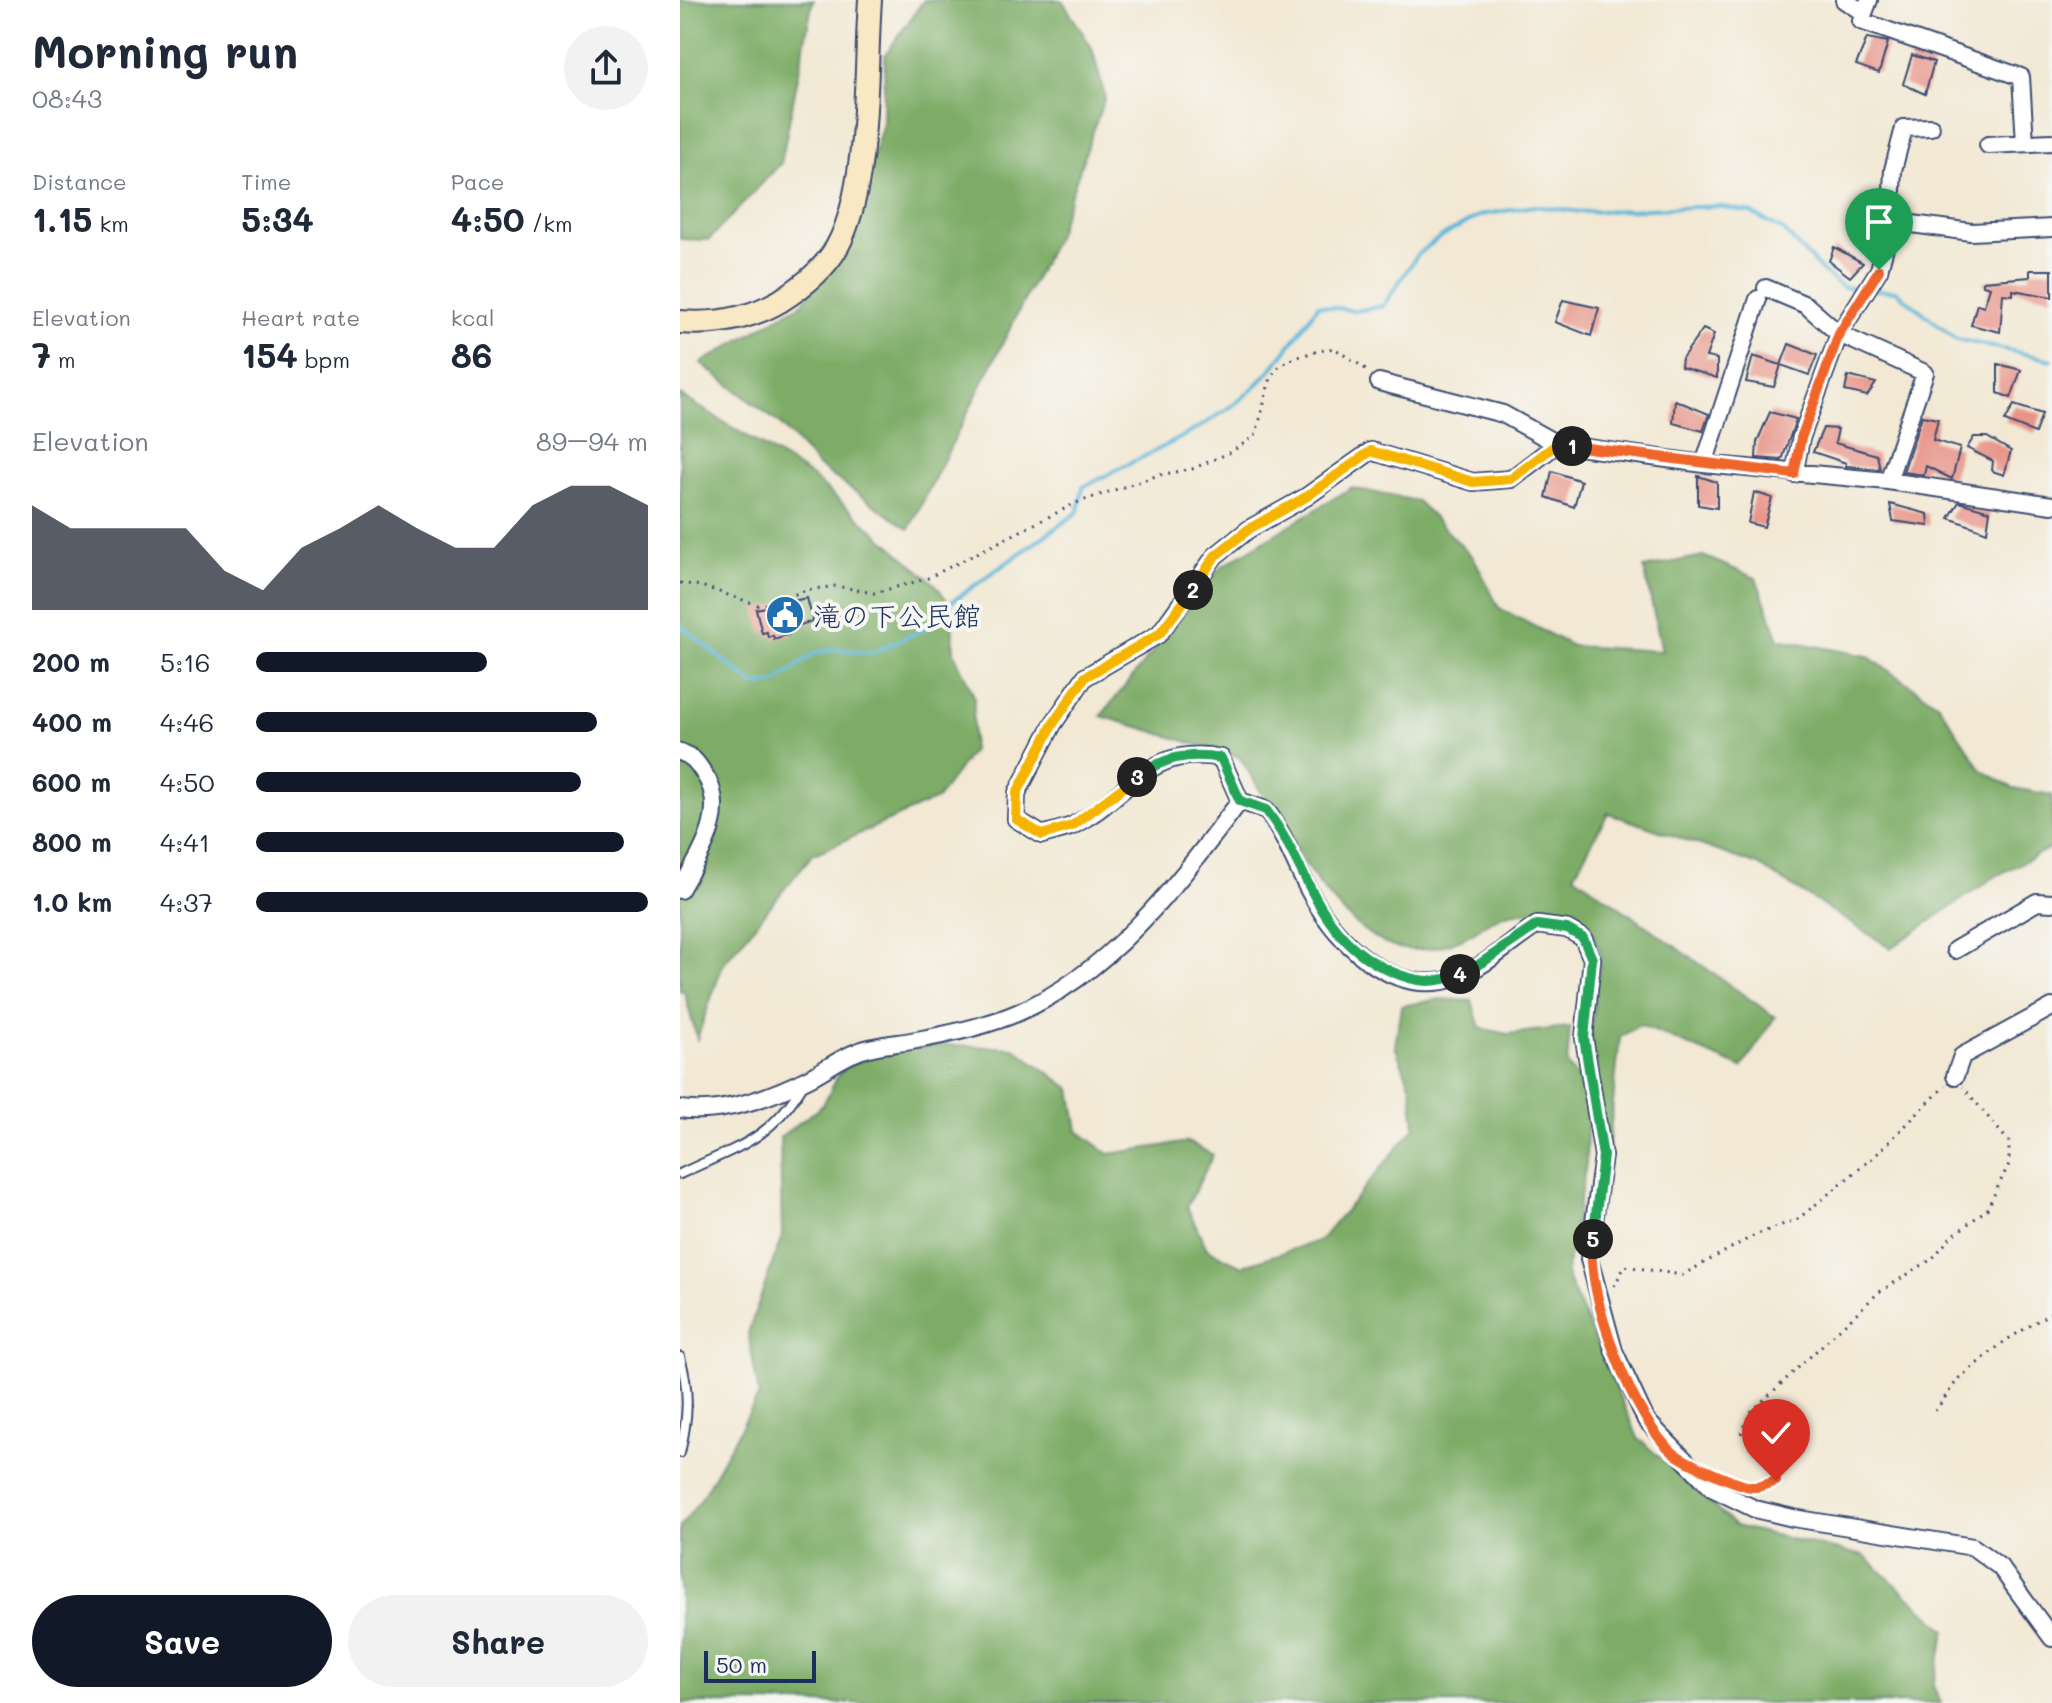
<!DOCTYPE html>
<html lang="en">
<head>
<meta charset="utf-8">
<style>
	:root { --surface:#fff; --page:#f2f2f3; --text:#1f2937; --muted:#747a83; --accent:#111827 }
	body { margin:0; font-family:Mali,"Klee One",sans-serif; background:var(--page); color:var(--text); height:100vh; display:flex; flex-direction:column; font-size:30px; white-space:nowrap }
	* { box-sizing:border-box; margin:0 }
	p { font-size:26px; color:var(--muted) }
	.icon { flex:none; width:44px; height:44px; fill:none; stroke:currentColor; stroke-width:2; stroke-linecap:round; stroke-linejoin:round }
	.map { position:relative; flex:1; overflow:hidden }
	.panel { display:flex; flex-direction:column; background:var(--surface); width:680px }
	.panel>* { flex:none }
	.scale { position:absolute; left:24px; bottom:20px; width:112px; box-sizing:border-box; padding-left:8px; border:4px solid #1b2f5e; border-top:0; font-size:22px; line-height:28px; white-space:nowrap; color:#1b2f5e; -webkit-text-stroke:6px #f6f6f2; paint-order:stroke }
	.pin { position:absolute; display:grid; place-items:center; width:68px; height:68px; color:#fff; margin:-82px -34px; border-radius:50% 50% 50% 0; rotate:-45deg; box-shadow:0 0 8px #0007 }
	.pin .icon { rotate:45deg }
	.km { position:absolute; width:40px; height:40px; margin:-20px; border-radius:50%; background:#222; color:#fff; font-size:22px; line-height:40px; text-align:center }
	.round { display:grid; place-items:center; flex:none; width:84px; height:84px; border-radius:42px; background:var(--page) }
	.headline { display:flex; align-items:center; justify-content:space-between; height:136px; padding:0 32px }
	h1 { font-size:44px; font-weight:700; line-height:60px }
	.metrics { display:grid; grid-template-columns:repeat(3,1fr); gap:12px; height:136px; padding:8px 32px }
	.metrics div { display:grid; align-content:center }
	.metrics b { font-size:34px; font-weight:700 }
	.metrics small { font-size:22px; font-weight:400 }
	.metrics p { font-size:22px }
	.chart { height:224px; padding:16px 32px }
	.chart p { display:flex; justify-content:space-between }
	.chart svg { width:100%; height:144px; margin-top:8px; fill:var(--accent); opacity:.7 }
	.action { display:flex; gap:16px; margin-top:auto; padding:16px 32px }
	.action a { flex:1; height:92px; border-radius:48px; background:var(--accent); color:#fff; font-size:32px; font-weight:700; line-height:92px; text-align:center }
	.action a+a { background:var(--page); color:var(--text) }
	ul { padding:0 32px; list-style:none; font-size:26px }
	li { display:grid; grid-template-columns:128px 96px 1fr; align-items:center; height:60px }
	li i { height:20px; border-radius:10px; background:var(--accent) }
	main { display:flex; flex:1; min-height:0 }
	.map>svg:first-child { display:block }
	.forest { fill:#7dac66; stroke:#4c6e62; stroke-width:2 }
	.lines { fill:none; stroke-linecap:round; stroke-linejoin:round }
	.stream { stroke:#5bb7d9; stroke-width:4 }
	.building { fill:#e89489 }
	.lane-casing { stroke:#3b4b70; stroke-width:12 }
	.street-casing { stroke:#3b4b70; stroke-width:20 }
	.secondary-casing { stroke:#3b4b70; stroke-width:26 }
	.path { stroke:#3b4b70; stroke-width:3; stroke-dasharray:2 6; stroke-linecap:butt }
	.lane { stroke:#fff; stroke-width:8 }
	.street { stroke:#fff; stroke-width:16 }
	.secondary { stroke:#f8e8c3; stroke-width:22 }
	.split-1-casing { stroke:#fff; stroke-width:16 }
	.split-2-casing { stroke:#fff; stroke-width:16 }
	.split-3-casing { stroke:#fff; stroke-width:16 }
	.split-4-casing { stroke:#fff; stroke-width:16 }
	.split-5-casing { stroke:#fff; stroke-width:16 }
	.split-6-casing { stroke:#fff; stroke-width:16 }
	.split-1 { stroke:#f0652b; stroke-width:10 }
	.split-2 { stroke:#f5b400; stroke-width:10 }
	.split-3 { stroke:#f5b400; stroke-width:10 }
	.split-4 { stroke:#22a559; stroke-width:10 }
	.split-5 { stroke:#22a559; stroke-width:10 }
	.split-6 { stroke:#f0652b; stroke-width:10 }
	.labels { text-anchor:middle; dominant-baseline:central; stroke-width:8; stroke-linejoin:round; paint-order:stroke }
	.poi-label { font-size:28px; fill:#1b2f5e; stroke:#f6f6f2; text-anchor:start }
</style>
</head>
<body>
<main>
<section class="panel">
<div class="headline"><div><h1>Morning run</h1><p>08:43</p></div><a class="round"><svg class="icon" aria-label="share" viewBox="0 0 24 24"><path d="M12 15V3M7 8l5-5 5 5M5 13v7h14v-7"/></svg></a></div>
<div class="metrics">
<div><p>Distance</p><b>1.15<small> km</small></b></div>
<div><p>Time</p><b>5:34</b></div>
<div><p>Pace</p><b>4:50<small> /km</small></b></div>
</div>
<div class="metrics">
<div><p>Elevation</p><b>7<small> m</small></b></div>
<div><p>Heart rate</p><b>154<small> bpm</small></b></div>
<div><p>kcal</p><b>86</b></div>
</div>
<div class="chart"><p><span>Elevation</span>89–94 m</p>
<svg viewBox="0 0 160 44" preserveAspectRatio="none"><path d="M0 44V12L10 19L20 19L30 19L40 19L50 32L60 38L70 25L80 19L90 12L100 19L110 25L120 25L130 12L140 6L150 6L160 12V44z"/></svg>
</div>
<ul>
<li><b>200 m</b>5:16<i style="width:59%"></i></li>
<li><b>400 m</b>4:46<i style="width:87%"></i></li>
<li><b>600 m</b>4:50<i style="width:83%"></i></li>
<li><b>800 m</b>4:41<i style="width:94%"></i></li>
<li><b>1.0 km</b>4:37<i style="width:100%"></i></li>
</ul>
<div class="action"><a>Save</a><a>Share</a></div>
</section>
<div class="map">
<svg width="1372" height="1703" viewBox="0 0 1372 1703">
	<rect width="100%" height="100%" fill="#f6f6f2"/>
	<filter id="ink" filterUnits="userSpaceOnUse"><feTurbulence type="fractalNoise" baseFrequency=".0125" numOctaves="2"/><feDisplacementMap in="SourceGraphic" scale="16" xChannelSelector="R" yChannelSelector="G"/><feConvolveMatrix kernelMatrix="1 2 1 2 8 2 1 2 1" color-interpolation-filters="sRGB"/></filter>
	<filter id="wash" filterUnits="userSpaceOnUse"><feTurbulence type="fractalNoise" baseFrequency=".006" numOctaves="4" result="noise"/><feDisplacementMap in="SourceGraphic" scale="32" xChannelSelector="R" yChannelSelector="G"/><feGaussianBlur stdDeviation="1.8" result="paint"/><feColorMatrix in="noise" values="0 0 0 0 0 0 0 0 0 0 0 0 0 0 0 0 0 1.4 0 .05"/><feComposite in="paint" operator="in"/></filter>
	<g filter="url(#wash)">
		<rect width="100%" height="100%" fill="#f2e8d3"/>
		<path class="forest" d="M0,0H133L101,163L29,240L0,239Z
			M244,0H382L412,48L425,97L376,237L229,529L138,466L100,424L21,363L123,303L171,232L203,123L205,55Z
			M0,395L131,476L256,585L271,606L274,653L294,696L292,751L257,799L132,855L43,964L17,1039L4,991L0,992Z
			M671,488L737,501L794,558L819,608L892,646L982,651L964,568L1023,556L1076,578L1099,639L1187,656L1258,704L1302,770L1333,788L1372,795V847L1316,876L1211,948L1078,865L928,813L894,875L1095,1017L1062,1068L960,1025L940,1037L923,1199L909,1041L921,953L911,930C885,919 852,905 823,915C808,920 796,933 781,939C758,949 728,955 704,943C640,911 599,815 559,757L421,716L541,567Z
			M760,999L792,1001L800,1028L828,1034L890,1027L887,1065L908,1091L906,1164L886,1275L958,1438L1055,1526L1184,1556L1266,1630L1253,1686L1261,1703H0V1527L21,1499L79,1395L68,1333L102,1236L100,1137L143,1105L161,1070L198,1052L266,1045L334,1048L391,1089L398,1131L429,1154L508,1142L533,1155L507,1207L527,1249L562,1266L641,1240L735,1127L731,1087L715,1046L721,1006Z"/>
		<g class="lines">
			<path class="stream" d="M1193,290L1216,291L1276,339L1372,360
				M0,625L74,685L95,683L135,653L157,649L191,653L247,628L256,613L398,512L403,487C455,460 513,436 560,400C591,375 616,338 638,305L675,311L703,306L738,254L759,238L801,215L854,206L901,212L1038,206L1070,212L1104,231L1145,274L1163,287L1180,289"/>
		</g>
		<g id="blocks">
			<path class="building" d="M1187,38L1208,42L1199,73L1176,65Z
				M1232,55L1254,62L1245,94L1223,84Z
				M1154,247L1183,263L1170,277L1149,261Z
				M1350,270H1372V297L1333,290V295L1323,294L1320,332L1291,325L1297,304L1304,306L1310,287L1303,285V281L1350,277Z
				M883,300L919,308L911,336L875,322Z
				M1023,329L1034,334L1026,357L1037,359V378L1001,367L1002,358Z
				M1109,344L1137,355L1129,375L1101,365Z
				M1073,356L1101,365L1094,387L1066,382Z
				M1318,364L1341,370L1331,398L1318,393Z
				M1168,376L1196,383L1187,396L1165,391Z
				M995,400L1029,414L1023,431L993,423Z
				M1334,405L1362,414L1355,433L1325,421Z
				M1090,412L1116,419L1102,460L1076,458L1077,442Z
				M1242,416L1258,419L1253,440L1280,448L1272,479L1246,466L1244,475L1223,472Z
				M1143,428L1158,429L1155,443L1197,455L1200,469L1166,466V463L1133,452Z
				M1294,437H1307L1331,451L1324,475L1312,471L1313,461L1287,448Z
				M872,471L901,481L894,507L866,497Z
				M1018,476L1037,482V508L1018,505Z
				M1074,492L1092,498L1084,527L1068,523Z
				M1279,502L1310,511L1307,532L1269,518Z
				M1210,504L1248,514L1249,526L1213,521Z
				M127,598L133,621L110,628V634L94,639L93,635L88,637L87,632L82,633L76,609Z"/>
		</g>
	</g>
	<g filter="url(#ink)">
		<use href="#blocks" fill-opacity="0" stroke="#3b4b70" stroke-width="2"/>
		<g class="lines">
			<g class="lane-casing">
				<path id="lane" d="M0,1174C58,1146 89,1142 124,1083
					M0,1357C10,1391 8,1418 0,1453"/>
			</g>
			<g class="street-casing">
				<path id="street" d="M1164,0L1184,13
					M1189,0L1181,21L1341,77L1345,143
					M1308,145L1372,142
					M1210,221L1291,232L1372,228
					M1086,288L1126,305L1159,334L1245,373L1208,481
					M699,382L823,414L877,444
					M1024,464L1078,299
					M1114,474L1121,438L1159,334L1199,270L1210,228L1213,170L1224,128L1251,127
					M1372,505L1208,481L1024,464L877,444L831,479L793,482L691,451L626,497L569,529L535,556L479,634L405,677L373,724L337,793L336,819L362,835C371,832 383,830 392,826C449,798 467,743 541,758L560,801L586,810C606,836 616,868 632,896C657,941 707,991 763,981C797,975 829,943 857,925L887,929L903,938L912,959L904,1038L923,1156L909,1259L934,1351L966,1420L1032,1488L1075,1509L1113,1518L1293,1547L1320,1567L1372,1638
					M0,752C12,756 16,761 23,772C51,811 20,854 0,890
					M1275,950L1357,902L1372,903
					M1275,1076L1282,1056L1372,1007
					M0,1109C42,1115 91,1097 129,1078C145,1070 160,1058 177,1052C193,1045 214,1044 231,1041C266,1035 304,1027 337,1013C433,972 499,881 560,801"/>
			</g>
			<g class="secondary-casing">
				<path id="secondary" d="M0,322C35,325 69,319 100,301C122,287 144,270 157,247C190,187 185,69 190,0"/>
			</g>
			<path class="path" d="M0,583L21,586L81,606L127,590L156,586L194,593L246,579L396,503L479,475L512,469L551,452L575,436C596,372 577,363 654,348L689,371
				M934,1286L945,1266L1002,1275L1075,1235L1118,1219L1196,1155L1265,1086
				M1255,1411L1279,1378L1325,1341L1372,1312
				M1050,1478L1072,1487L1096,1481L1092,1456L1061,1434L1071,1412L1198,1293L1252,1259L1270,1238L1307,1209L1329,1164V1142L1283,1087"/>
			<use href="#lane" class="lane"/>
			<use href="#street" class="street"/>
			<use href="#secondary" class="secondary"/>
		</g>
	</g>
	<g class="lines" filter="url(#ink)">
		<g class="split-1-casing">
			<path id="split-1" d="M892,446L1114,474L1121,438L1159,334L1199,270"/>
		</g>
		<g class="split-2-casing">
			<path id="split-2" d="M513,590L535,556L569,529L626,497L691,451L793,482L831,479L877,444L892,446"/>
		</g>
		<g class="split-3-casing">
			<path id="split-3" d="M457,777L392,826L362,835L336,819L337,793L373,724L405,677L479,634L513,590"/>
		</g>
		<g class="split-4-casing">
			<path id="split-4" d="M457,777C483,757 509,752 541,758L560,801L586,810C631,869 634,936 710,971C735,982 754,985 780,974"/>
		</g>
		<g class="split-5-casing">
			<path id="split-5" d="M780,974L797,966L857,925L887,929L903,938L912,959L904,1038L923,1156L913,1239"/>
		</g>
		<g class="split-6-casing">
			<path id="split-6" d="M913,1239C903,1289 955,1428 998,1456C1010,1464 1059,1486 1072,1487C1079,1488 1089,1483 1096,1481"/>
		</g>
		<use href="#split-1" class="split-1"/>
		<use href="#split-2" class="split-2"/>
		<use href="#split-3" class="split-3"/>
		<use href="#split-4" class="split-4"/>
		<use href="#split-5" class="split-5"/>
		<use href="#split-6" class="split-6"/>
	</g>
	<defs>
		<g id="civic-disc" transform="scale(2)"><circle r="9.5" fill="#1f6fb2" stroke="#f6f6f2"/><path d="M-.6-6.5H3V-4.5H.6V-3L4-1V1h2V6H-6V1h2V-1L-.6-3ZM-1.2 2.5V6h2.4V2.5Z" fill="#fff"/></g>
	</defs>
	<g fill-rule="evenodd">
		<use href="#civic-disc" x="105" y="615"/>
	</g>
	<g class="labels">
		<g class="poi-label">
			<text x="133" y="615">滝の下公民館</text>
		</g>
	</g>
</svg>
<div class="scale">50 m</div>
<div class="pin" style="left:1199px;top:270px;background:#1e9e55"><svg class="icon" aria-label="arrive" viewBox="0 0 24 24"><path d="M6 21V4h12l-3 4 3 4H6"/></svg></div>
<div class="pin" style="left:1096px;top:1481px;background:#d93025"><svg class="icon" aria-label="check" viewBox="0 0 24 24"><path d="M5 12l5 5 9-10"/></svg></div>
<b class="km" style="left:892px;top:446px">1</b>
<b class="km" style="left:513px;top:590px">2</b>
<b class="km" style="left:457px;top:777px">3</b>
<b class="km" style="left:780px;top:974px">4</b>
<b class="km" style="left:913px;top:1239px">5</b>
</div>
</main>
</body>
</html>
